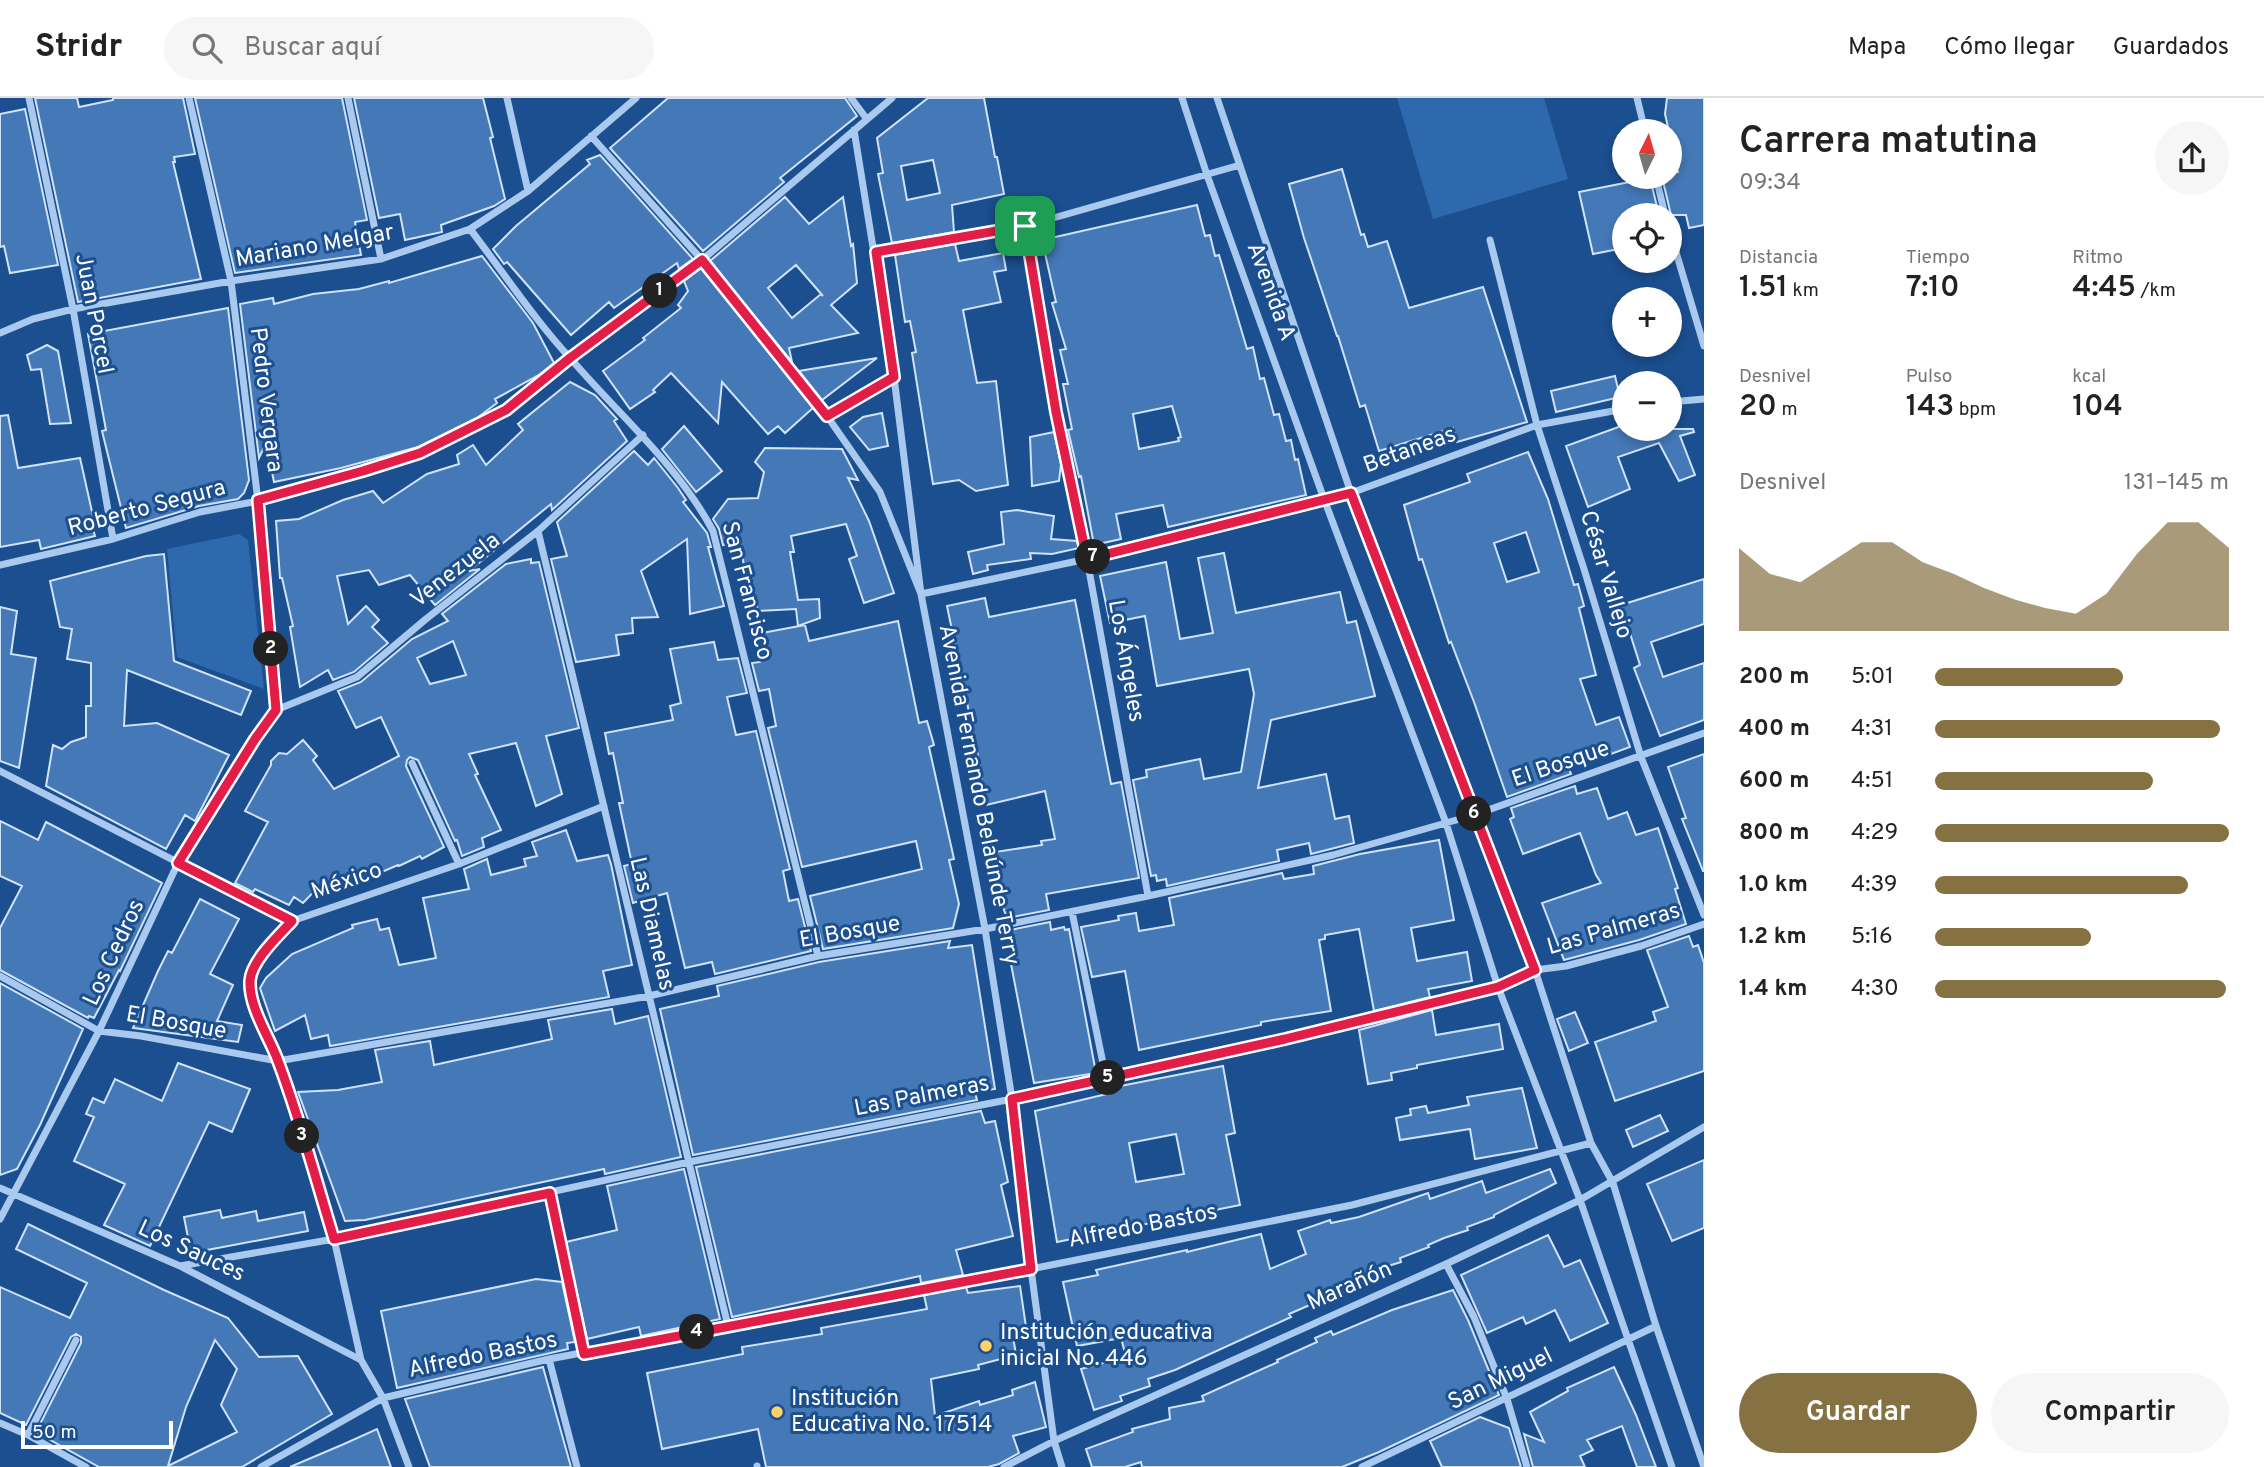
<!DOCTYPE html>
<html lang="es">
<head>
<meta charset="utf-8">
<style>
	:root { --surface:#fff; --page:#f6f6f6; --text:#222; --muted:#767676; --line:#e0e0e0; --accent:#857141 }
	body { margin:0; font-family:Overpass,sans-serif; background:var(--page); color:var(--text); height:100vh; display:flex; flex-direction:column; font-size:26px; white-space:nowrap }
	* { box-sizing:border-box; margin:0 }
	p { font-size:23px; color:var(--muted) }
	.icon { flex:none; width:38px; height:38px; fill:none; stroke:currentColor; stroke-width:2; stroke-linecap:round; stroke-linejoin:round }
	.map { position:relative; flex:1; overflow:hidden }
	.panel { display:flex; flex-direction:column; background:var(--surface); width:560px }
	.panel>* { flex:none }
	.needle { width:46px; rotate:5deg }
	.tools { position:absolute; left:1612px; top:21px; display:grid; gap:14px }
	.tools a { display:grid; place-items:center; width:70px; height:70px; border-radius:50%; background:var(--surface); box-shadow:0 4px 10px #0003; font-size:35px }
	.scale { position:absolute; left:21px; bottom:18px; width:152px; box-sizing:border-box; padding-left:7px; border:4px solid #fff; border-top:0; font-size:19px; line-height:24px; white-space:nowrap; color:#fff; -webkit-text-stroke:5px #1b4f8f; paint-order:stroke }
	.pin { position:absolute; display:grid; place-items:center; width:60px; height:60px; color:#fff; margin:-30px; border-radius:14px; box-shadow:0 4px 10px #0006 }
	.km { position:absolute; width:35px; height:35px; margin:-18px; border-radius:50%; background:#222; color:#fff; font-size:19px; line-height:35px; text-align:center }
	.round { display:grid; place-items:center; flex:none; width:74px; height:74px; border-radius:37px; background:var(--page) }
	.overview { display:flex; align-items:center; justify-content:space-between; height:119px; padding:0 35px }
	h1 { font-size:38px; font-weight:600; line-height:52px }
	.stats { display:grid; grid-template-columns:repeat(3,1fr); gap:10px; height:119px; padding:7px 35px }
	.stats div { display:grid; align-content:center }
	.stats b { font-size:30px; font-weight:600 }
	.stats small { font-size:19px; font-weight:400 }
	.stats p { font-size:19px }
	.chart { height:196px; padding:14px 35px }
	.chart p { display:flex; justify-content:space-between }
	.chart svg { width:100%; height:126px; margin-top:7px; fill:var(--accent); opacity:.7 }
	.primary-button { display:flex; gap:14px; margin-top:auto; padding:14px 35px }
	.primary-button a { flex:1; height:80px; border-radius:42px; background:var(--accent); color:#fff; font-size:28px; font-weight:600; line-height:80px; text-align:center }
	.primary-button a+a { background:var(--page); color:var(--text) }
	ul { padding:0 35px; list-style:none; font-size:23px }
	li { display:grid; grid-template-columns:112px 84px 1fr; align-items:center; height:52px }
	li i { height:18px; border-radius:9px; background:var(--accent) }
	header { display:flex; align-items:center; gap:42px; box-sizing:border-box; height:98px; padding:0 35px; background:var(--surface); border-bottom:2px solid var(--line) }
	header strong { font-size:33px }
	nav { display:flex; gap:38px; margin-inline-start:auto; font-size:24px }
	.search { width:490px; height:63px; background:var(--page); display:flex; align-items:center; gap:18px; box-sizing:border-box; padding:0 24px; border-radius:38px; color:var(--muted); font-size:26px }
	main { display:flex; flex:1; min-height:0 }
	.map>svg:first-child { display:block }
	.green { fill:#2e69ad }
	.building { fill:#4478b7; stroke:#cfe3fa; stroke-width:2; fill-rule:evenodd }
	.lines { fill:none; stroke-linecap:round; stroke-linejoin:round }
	.minor { stroke:#a9c9ee; stroke-width:7 }
	.route-casing { stroke:#fff; stroke-width:14 }
	.route { stroke:#e11d48; stroke-width:9 }
	.poi-dot { fill:#ffd166; stroke:#1b4f8f; stroke-width:2.5 }
	.labels { text-anchor:middle; dominant-baseline:central; stroke-width:6; stroke-linejoin:round; paint-order:stroke }
	.street-label { font-size:23px; fill:#fff; stroke:#1b4f8f }
	.poi-label { font-size:23px; fill:#fff; stroke:#1b4f8f; text-anchor:start }
</style>
</head>
<body>
<header>
<strong>Stridr</strong>
<div class="search"><svg class="icon" aria-label="search" viewBox="0 0 24 24"><circle cx="10" cy="10" r="6"/><path d="M15 15l6 6"/></svg>Buscar aquí</div>
<nav><a>Mapa</a><a>Cómo llegar</a><a>Guardados</a></nav>
</header>
<main>
<div class="map">
<svg width="1704" height="1369" viewBox="0 0 1704 1369">
	<rect width="100%" height="100%" fill="#1b4f8f"/>
	<path class="green" d="M1397,0H1544L1568,81L1433,121Z
		M239,436L248,442L264,591L177,559L167,451Z"/>
	<path class="building" d="M35,0H77L79,9L113,2V0H183L195,56L174,59L175,64H173L201,181L78,204Z
		M195,0H342L367,122L355,124L361,157L235,175Z
		M354,0H483L493,39L490,40L505,101L494,108L441,127L442,134L405,142L400,116L379,120Z
		M668,0H845L857,18L780,80L784,84L703,153L610,50Z
		M928,0H984L995,59H997L1004,96L952,107L954,134L892,145L878,76L883,75L877,40ZM933,62L940,95L907,102L901,68Z
		M1667,0H1704V127L1689,130L1686,117H1671L1662,79H1670V76L1678,74L1665,16Z
		M25,11L58,167L10,175L4,148L0,149V16Z
		M600,57L693,161L679,171L677,165L614,210L609,204L571,237L507,164L504,166L493,151L516,128L590,66L587,62Z
		M1342,71L1361,137L1364,136L1368,149L1387,143L1409,210L1483,189L1527,324L1457,344L1453,330L1379,353L1365,307L1360,309L1338,238H1337L1304,140L1289,86Z
		M1650,80L1659,117H1624V150L1593,156L1579,94Z
		M785,99L809,126L843,99L851,148L853,146L857,185L831,207L858,235L789,250L792,264L710,163ZM796,167L823,198L821,196L792,220L768,190Z
		M1197,107L1205,138L1210,137L1215,158L1219,157L1247,251L1253,249L1260,281L1264,280L1274,317L1279,316L1286,343L1291,342L1295,362L1298,361L1306,397L1168,429L1163,407L1116,416L1121,441L1094,447L1081,378L1079,379L1068,332L1072,331L1063,286H1068L1060,252L1066,251L1052,205L1056,204L1042,142ZM1172,308L1181,339L1178,340L1179,343L1139,351L1133,316Z
		M955,146L959,163L1003,155L1006,172L994,174L1001,204L963,212L977,285L996,283L1008,387L976,393L959,382L933,386L912,255L916,254L910,223L905,224L895,157Z
		M482,158L533,225L554,265L539,277L495,301L497,305L477,320L418,349L341,370L274,384L266,345L259,360L240,206L273,200L274,206L313,196L359,191L389,183V185Z
		M701,170L813,310L785,335L778,328L768,336L722,284L718,325L671,275L653,292L655,294L630,311L603,273L645,242L643,240L681,210L678,207L688,193L684,183Z
		M228,210L249,382L244,395L238,401L199,408L126,430L102,333L106,332L88,236Z
		M47,247L58,253L71,325L50,326L41,271L31,272L27,257Z
		M877,260L822,302L799,273Z
		M1615,278L1620,299L1556,314L1551,293Z
		M570,284L595,297L617,321L614,323L627,343L552,412L551,406L469,473L480,471L435,507L410,477L379,487L369,472L337,478L348,526L366,508L379,522L372,529L388,545L354,574L333,582L328,572L300,589L290,529L293,528L282,480H280L276,423L299,421L343,402L373,393L383,405L427,376L459,366L457,357L473,347L486,367L523,332L518,326Z
		M882,315L888,348L869,352L850,329L863,319Z
		M8,317L18,370L80,360L95,427L92,428L95,438L41,451L39,442L0,449V318Z
		M1624,327V331H1693L1694,334L1680,338L1695,377L1679,383L1659,345L1618,359L1630,391L1588,409L1566,348Z
		M684,328L722,373L696,394L662,351Z
		M1054,334L1061,366L1059,383L1032,388L1030,339Z
		M765,350L842,351L858,382L848,380L869,423L894,495L864,505L849,461L857,458L846,426L791,438L794,454H790L798,502L819,501L820,520L798,528L796,511L757,513V503L750,504L740,444L723,447L719,431L713,421L728,401L758,400L764,374L755,364Z
		M634,353L648,367L654,360L678,390L686,402L683,404L707,435L711,449H708L724,508L690,516L687,441L641,473L658,519L632,520L633,535L616,537L619,557L576,564L551,461L567,458L557,424Z
		M1528,354L1548,401L1574,487L1578,486L1584,508L1579,510L1596,577L1580,581L1596,627L1619,619L1630,649L1611,656L1609,649L1566,663L1571,676L1507,699L1474,604L1451,544L1449,545L1422,461L1419,462L1404,407L1470,384L1467,376ZM1526,434L1539,474L1507,484L1494,445Z
		M1017,412L1054,418L1051,441L1077,443L1079,450L1052,456L1030,455L1031,461L987,467L988,472L973,476L968,454L1004,446L1001,414Z
		M1224,455L1236,515L1340,494L1347,525L1356,523L1375,598L1271,622L1258,690L1326,676L1335,721L1349,718L1354,745L1311,756L1309,745L1277,752L1279,763L1167,788L1166,781L1157,783L1156,777L1151,778L1133,682L1147,679L1146,672L1200,661L1204,681L1241,674L1254,596L1249,571L1157,588L1145,518L1110,525L1100,478L1166,464L1180,541L1213,535L1198,460Z
		M164,456L174,563L251,593L241,617L127,572L124,628L157,625L229,657L195,723L185,717L166,751L46,688L53,647L62,651L71,644L86,639V608H91V565L67,561L72,531L60,529L50,483L146,458Z
		M531,461V465L539,464L579,630L546,638L562,696L536,708L516,645L469,656L478,676L475,677L501,732L482,740L484,749L462,758L457,742L455,743L418,662L410,659L407,662L406,668L444,749L422,761L420,758L399,768L398,767L375,777L374,774L328,795L323,784L303,805L294,799L289,807L255,791L253,794L235,785L268,724L245,713L271,667V663L279,655L287,656L303,642L317,658L313,662L334,691L399,658L381,619L356,630L338,593L361,584L412,541L448,523L442,516L506,466ZM453,543L466,577L430,586L417,560Z
		M1704,481V526L1651,544L1663,579L1704,565V622L1660,638L1634,570L1640,567L1621,507Z
		M985,500L989,519L1075,502L1111,686L1121,684L1139,780L1046,796L1049,812L1007,820L1004,812L995,754L1042,747L1041,743L1055,741L1045,693L986,707L979,681L982,680L978,658L947,508Z
		M0,509L17,513L11,556L36,560L19,670L0,663Z
		M898,523L919,625L927,623L934,647L929,649L954,761L949,762L959,806L953,830L823,851L810,798L922,771L916,743L802,769L768,630L776,628L769,591L759,593L752,565L760,564L757,536L805,527L809,543Z
		M714,544L718,562L738,560L747,595L727,599L736,637L756,633L790,771L783,773L789,803L798,801L811,853L715,876L712,864L685,870L667,795L633,805L624,768L632,766L619,705H623L613,655L609,656L605,635L673,622L670,608L681,605L670,551Z
		M1704,656V773H1703L1682,721L1686,720L1668,669Z
		M1575,688L1577,696L1597,690L1608,721L1627,714L1636,737L1658,730L1678,790L1675,791L1686,826L1639,842L1564,862L1542,805L1601,785L1596,777L1580,735L1523,756L1510,721L1514,719L1511,710Z
		M0,723L38,742L46,724L162,785L120,873L119,872L94,920L89,918L88,920L0,872V830L22,788L0,778Z
		M566,732L577,763L608,757L611,766L632,867L603,873L609,899L330,948L328,937L311,941L305,917L275,933L260,890L266,880L292,856L353,830L352,827L377,821L380,832L389,830L399,867L436,860L423,800L469,791L464,771L487,761L491,777L526,768L524,761L537,758L532,744Z
		M1439,742L1454,822L1411,830L1417,863L1467,854L1472,883L1428,891L1430,899L1374,913L1359,831L1325,837V841L1319,842L1331,913L1261,924V927L1139,952L1125,873L1092,879L1081,829L1119,822L1118,818L1136,815L1139,833L1174,827L1169,800L1282,775L1284,781L1314,776L1313,768L1360,756Z
		M200,801L239,821L210,876L233,887L217,923L242,927L238,944L133,930L158,873L168,853L172,855Z
		M1050,824L1051,832L1064,829L1065,832L1069,831L1096,975L1034,985L1011,866L1016,865L1010,832Z
		M1689,838L1693,849L1698,847L1704,865V973L1615,1003L1595,944L1656,923L1653,914L1668,909L1647,852Z
		M950,843L948,850L972,847L995,991L975,994L977,1002L693,1057L660,911L719,898L717,888L819,864Z
		M0,885L83,931L40,1027L17,1071L0,1077Z
		M612,911L615,926L648,918L681,1059L605,1076L604,1071L365,1122L345,1123L298,994L338,992L382,984L375,952L430,943L434,967L552,941L548,922Z
		M1432,912L1436,937L1499,926L1503,951L1417,967V970L1391,975L1392,982L1368,986L1359,932Z
		M1575,914L1588,945L1569,953L1557,921Z
		M178,965L250,991L232,1034L209,1024L150,1148L104,1127L125,1086L74,1063L94,1019L86,1016L93,1000L104,1005L115,981L162,1003Z
		M1223,968L1235,1035L1226,1037L1240,1107L1057,1144L1035,1013L1111,995L1110,990ZM1176,1036L1184,1076L1136,1084L1129,1045Z
		M1522,990L1537,1050L1475,1061L1470,1031L1400,1042L1396,1020L1411,1017L1410,1011L1426,1008L1428,1015L1469,1007L1467,999Z
		M981,1013L985,1025L995,1023L1008,1084L1001,1087L1013,1138L956,1152L963,1177L921,1185L920,1178L732,1219L696,1069Z
		M1660,1017L1668,1033L1633,1049L1626,1032Z
		M1704,1062V1130L1672,1143L1647,1086Z
		M684,1071L720,1221L641,1238L639,1229L587,1241L566,1144L617,1132L607,1088Z
		M1550,1071L1556,1085L1494,1117V1119L1467,1129L1468,1132L1444,1140L1428,1147L1429,1149L1400,1160L1401,1164L1375,1172L1377,1179L1353,1188L1354,1191L1319,1203L1289,1216L1291,1219L1175,1272L1148,1281L1150,1288L1120,1298L1122,1303L1094,1312L1081,1271L1126,1259L1121,1240L1077,1248L1063,1184L1098,1177L1096,1172L1187,1152V1154L1261,1136L1270,1171L1306,1156L1298,1133L1330,1122L1331,1125L1359,1119L1428,1095L1430,1101L1482,1083L1486,1095Z
		M220,1112L222,1120L256,1113L258,1123L304,1114L308,1133L191,1155L184,1119Z
		M28,1126L164,1192L228,1220L259,1259L298,1258L332,1316L242,1369H99L36,1334L81,1245V1239L76,1236L71,1239L26,1327L0,1315V1189L70,1220L87,1185L16,1151ZM215,1242L237,1271L221,1307L237,1334L168,1368L186,1309Z
		M1548,1137L1564,1169L1580,1162L1608,1225L1570,1243L1555,1212L1526,1226L1523,1219L1487,1235L1461,1177Z
		M536,1181L562,1184L575,1244L567,1245L568,1251L397,1290L381,1213Z
		M1020,1188L1026,1229L1012,1232L1016,1257L978,1267L979,1271L931,1281L935,1318L979,1303L980,1307L1013,1297L1012,1292L1035,1284L1046,1329L1013,1338L1019,1355L999,1366L988,1369H766L758,1331L662,1351L647,1275L743,1256L742,1249L822,1236L821,1230L927,1211L924,1197L966,1189L968,1195Z
		M1453,1192L1468,1222L1499,1297L1379,1354L1342,1369H1142L1141,1364L1125,1369H1092L1086,1351L1133,1334L1132,1331L1170,1321L1169,1310L1204,1303L1202,1298L1278,1264L1277,1262L1317,1244L1315,1240L1331,1233L1333,1237L1392,1212Z
		M543,1269L571,1369H430L405,1301Z
		M1614,1269L1636,1317L1656,1369H1637L1622,1328L1587,1342L1593,1352L1580,1358L1585,1369H1533L1524,1336L1544,1344L1530,1314L1568,1293L1567,1290Z
		M1480,1319L1509,1330L1521,1369H1442L1430,1343Z
		M377,1331L391,1369H290L344,1346Z"/>
	<g class="lines">
		<path class="minor" d="M29,0L73,211L113,441
			M189,0L231,183L258,403L276,612
			M348,0L381,161
			M507,0L528,93
			M851,0L866,20
			M1182,0L1207,77L1324,401L1446,725L1498,889L1580,1102L1672,1369
			M1217,0L1351,395L1535,872L1591,1045L1613,1085L1656,1228L1704,1369
			M1637,0L1645,33
			M854,32L894,279L921,496L985,831L1012,1001L1031,1171L1054,1343L1062,1369
			M591,38L702,162L827,318L880,394L921,496L1087,461L1351,395L1537,327L1624,311
			M1656,79L1665,117
			M1025,128L1056,314L1087,461L1148,798
			M470,131C503,174 534,221 571,261C619,317 678,367 713,433L818,858
			M1670,134L1704,248
			M1490,142L1537,327L1584,471L1641,659L1704,817
			M875,154L1025,128L1240,67
			M0,235L33,221L73,211L231,183L381,161L470,131L528,93L636,0
			M1670,304L1704,301
			M827,318L894,279
			M538,433L728,1228
			M0,467L113,441L200,414L258,403L363,374L420,355L506,312L570,260L702,162L892,0
			M276,612L357,579L426,521L538,433L643,337
			M412,665L459,766
			M0,673L292,823L459,766L604,708
			M1072,814L1106,980
			M292,823L267,848L259,862L250,880L251,899L278,963L334,1141L361,1262L383,1300L409,1369
			M0,878L99,933L141,938L278,963L649,898L818,858L985,831L1148,798L1333,757L1474,717L1704,635
			M0,1090L180,1168L361,1262
			M549,1095L584,1256
			M0,1121L99,933L178,765L255,641L276,612
			M1446,1166L1474,1219L1507,1301L1527,1369
			M180,1168L334,1141L689,1064L1012,1001L1285,941L1498,889L1535,872L1566,868L1641,848L1704,826
			M549,1261L577,1369
			M0,1325L28,1337L86,1369
			M28,1337L76,1242
			M757,1368V1369
			M261,1369L383,1300L549,1261L1031,1171L1352,1107L1591,1045
			M1004,1369L1054,1343L1446,1166L1580,1102L1704,1029
			M1362,1369L1656,1228"/>
	</g>
	<g class="lines">
		<g class="route-casing">
			<path id="route" d="M1025,128L1056,314L1087,461L1351,395L1535,872L1498,889L1285,941L1012,1001L1031,1171L584,1256L550,1095L334,1141C316,1082 300,1021 278,963C269,938 249,910 250,883C251,863 279,837 292,823L178,765L255,641L276,612L258,402L363,373L420,355L506,312L570,260L702,162L827,318L894,279L876,154Z"/>
		</g>
		<use href="#route" class="route"/>
	</g>
	<g class="poi-dot">
		<circle cx="986" cy="1248" r="7"/>
		<circle cx="777" cy="1314" r="7"/>
	</g>
	<g class="labels">
		<g class="street-label">
			<text transform="translate(315 149) rotate(-10)">Mariano Melgar</text>
			<text transform="translate(1270 194) rotate(70)">Avenida A</text>
			<text transform="translate(93 216) rotate(79)">Juan Porcel</text>
			<text transform="translate(265 302) rotate(83)">Pedro Vergara</text>
			<text transform="translate(1410 353) rotate(-20)">Betaneas</text>
			<text transform="translate(147 411) rotate(-15)">Roberto Segura</text>
			<text transform="translate(456 473) rotate(-38)">Venezuela</text>
			<text transform="translate(1605 477) rotate(73)">César Vallejo</text>
			<text transform="translate(746 493) rotate(75)">San Francisco</text>
			<text transform="translate(1125 563) rotate(80)">Los Ángeles</text>
			<text transform="translate(1561 667) rotate(-19)">El Bosque</text>
			<text transform="translate(978 697) rotate(79)">Avenida Fernando Belaúnde Terry</text>
			<text transform="translate(347 784) rotate(-19)">México</text>
			<text transform="translate(651 826) rotate(77)">Las Diamelas</text>
			<text transform="translate(1614 832) rotate(-16)">Las Palmeras</text>
			<text transform="translate(850 835) rotate(-10)">El Bosque</text>
			<text transform="translate(115 855) rotate(-65)">Los Cedros</text>
			<text transform="translate(176 926) rotate(10)">El Bosque</text>
			<text transform="translate(922 999) rotate(-11)">Las Palmeras</text>
			<text transform="translate(1143 1129) rotate(-11)">Alfredo Bastos</text>
			<text transform="translate(191 1154) rotate(25)">Los Sauces</text>
			<text transform="translate(1350 1189) rotate(-24)">Marañón</text>
			<text transform="translate(483 1258) rotate(-12)">Alfredo Bastos</text>
			<text transform="translate(1501 1282) rotate(-26)">San Miguel</text>
		</g>
		<g class="poi-label">
			<text x="1000" y="1235">Institución educativa<tspan x="1000" dy="26">inicial No. 446</tspan></text>
			<text x="791" y="1301">Institución<tspan x="791" dy="26">Educativa No. 17514</tspan></text>
		</g>
	</g>
</svg>
<div class="tools">
<a><svg class="needle" viewBox="-14 -14 28 28"><path d="M0-13l5 13h-10z" fill="#e53935"/><path d="M0 13l5-13h-10z" fill="#767676"/></svg></a>
<a><svg class="icon" aria-label="locate" viewBox="0 0 24 24"><circle cx="12" cy="12" r="6"/><path d="M12 2v4M12 18v4M2 12h4M18 12h4"/></svg></a>
<a>+</a>
<a>−</a>
</div>
<div class="scale">50 m</div>
<div class="pin" style="left:1025px;top:128px;background:#1e9e55"><svg class="icon" aria-label="arrive" viewBox="0 0 24 24"><path d="M6 21V4h12l-3 4 3 4H6"/></svg></div>
<b class="km" style="left:660px;top:193px">1</b>
<b class="km" style="left:271px;top:551px">2</b>
<b class="km" style="left:302px;top:1038px">3</b>
<b class="km" style="left:697px;top:1234px">4</b>
<b class="km" style="left:1108px;top:980px">5</b>
<b class="km" style="left:1474px;top:716px">6</b>
<b class="km" style="left:1093px;top:459px">7</b>
</div>
<section class="panel">
<div class="overview"><div><h1>Carrera matutina</h1><p>09:34</p></div><a class="round"><svg class="icon" aria-label="share" viewBox="0 0 24 24"><path d="M12 15V3M7 8l5-5 5 5M5 13v7h14v-7"/></svg></a></div>
<div class="stats">
<div><p>Distancia</p><b>1.51<small> km</small></b></div>
<div><p>Tiempo</p><b>7:10</b></div>
<div><p>Ritmo</p><b>4:45<small> /km</small></b></div>
</div>
<div class="stats">
<div><p>Desnivel</p><b>20<small> m</small></b></div>
<div><p>Pulso</p><b>143<small> bpm</small></b></div>
<div><p>kcal</p><b>104</b></div>
</div>
<div class="chart"><p><span>Desnivel</span>131–145 m</p>
<svg viewBox="0 0 160 44" preserveAspectRatio="none"><path d="M0 44V15L10 24L20 27L30 20L40 13L50 13L60 20L70 24L80 29L90 33L100 36L110 38L120 31L130 17L140 6L150 6L160 15V44z"/></svg>
</div>
<ul>
<li><b>200 m</b>5:01<i style="width:64%"></i></li>
<li><b>400 m</b>4:31<i style="width:97%"></i></li>
<li><b>600 m</b>4:51<i style="width:74%"></i></li>
<li><b>800 m</b>4:29<i style="width:100%"></i></li>
<li><b>1.0 km</b>4:39<i style="width:86%"></i></li>
<li><b>1.2 km</b>5:16<i style="width:53%"></i></li>
<li><b>1.4 km</b>4:30<i style="width:99%"></i></li>
</ul>
<div class="primary-button"><a>Guardar</a><a>Compartir</a></div>
</section>
</main>
</body>
</html>
